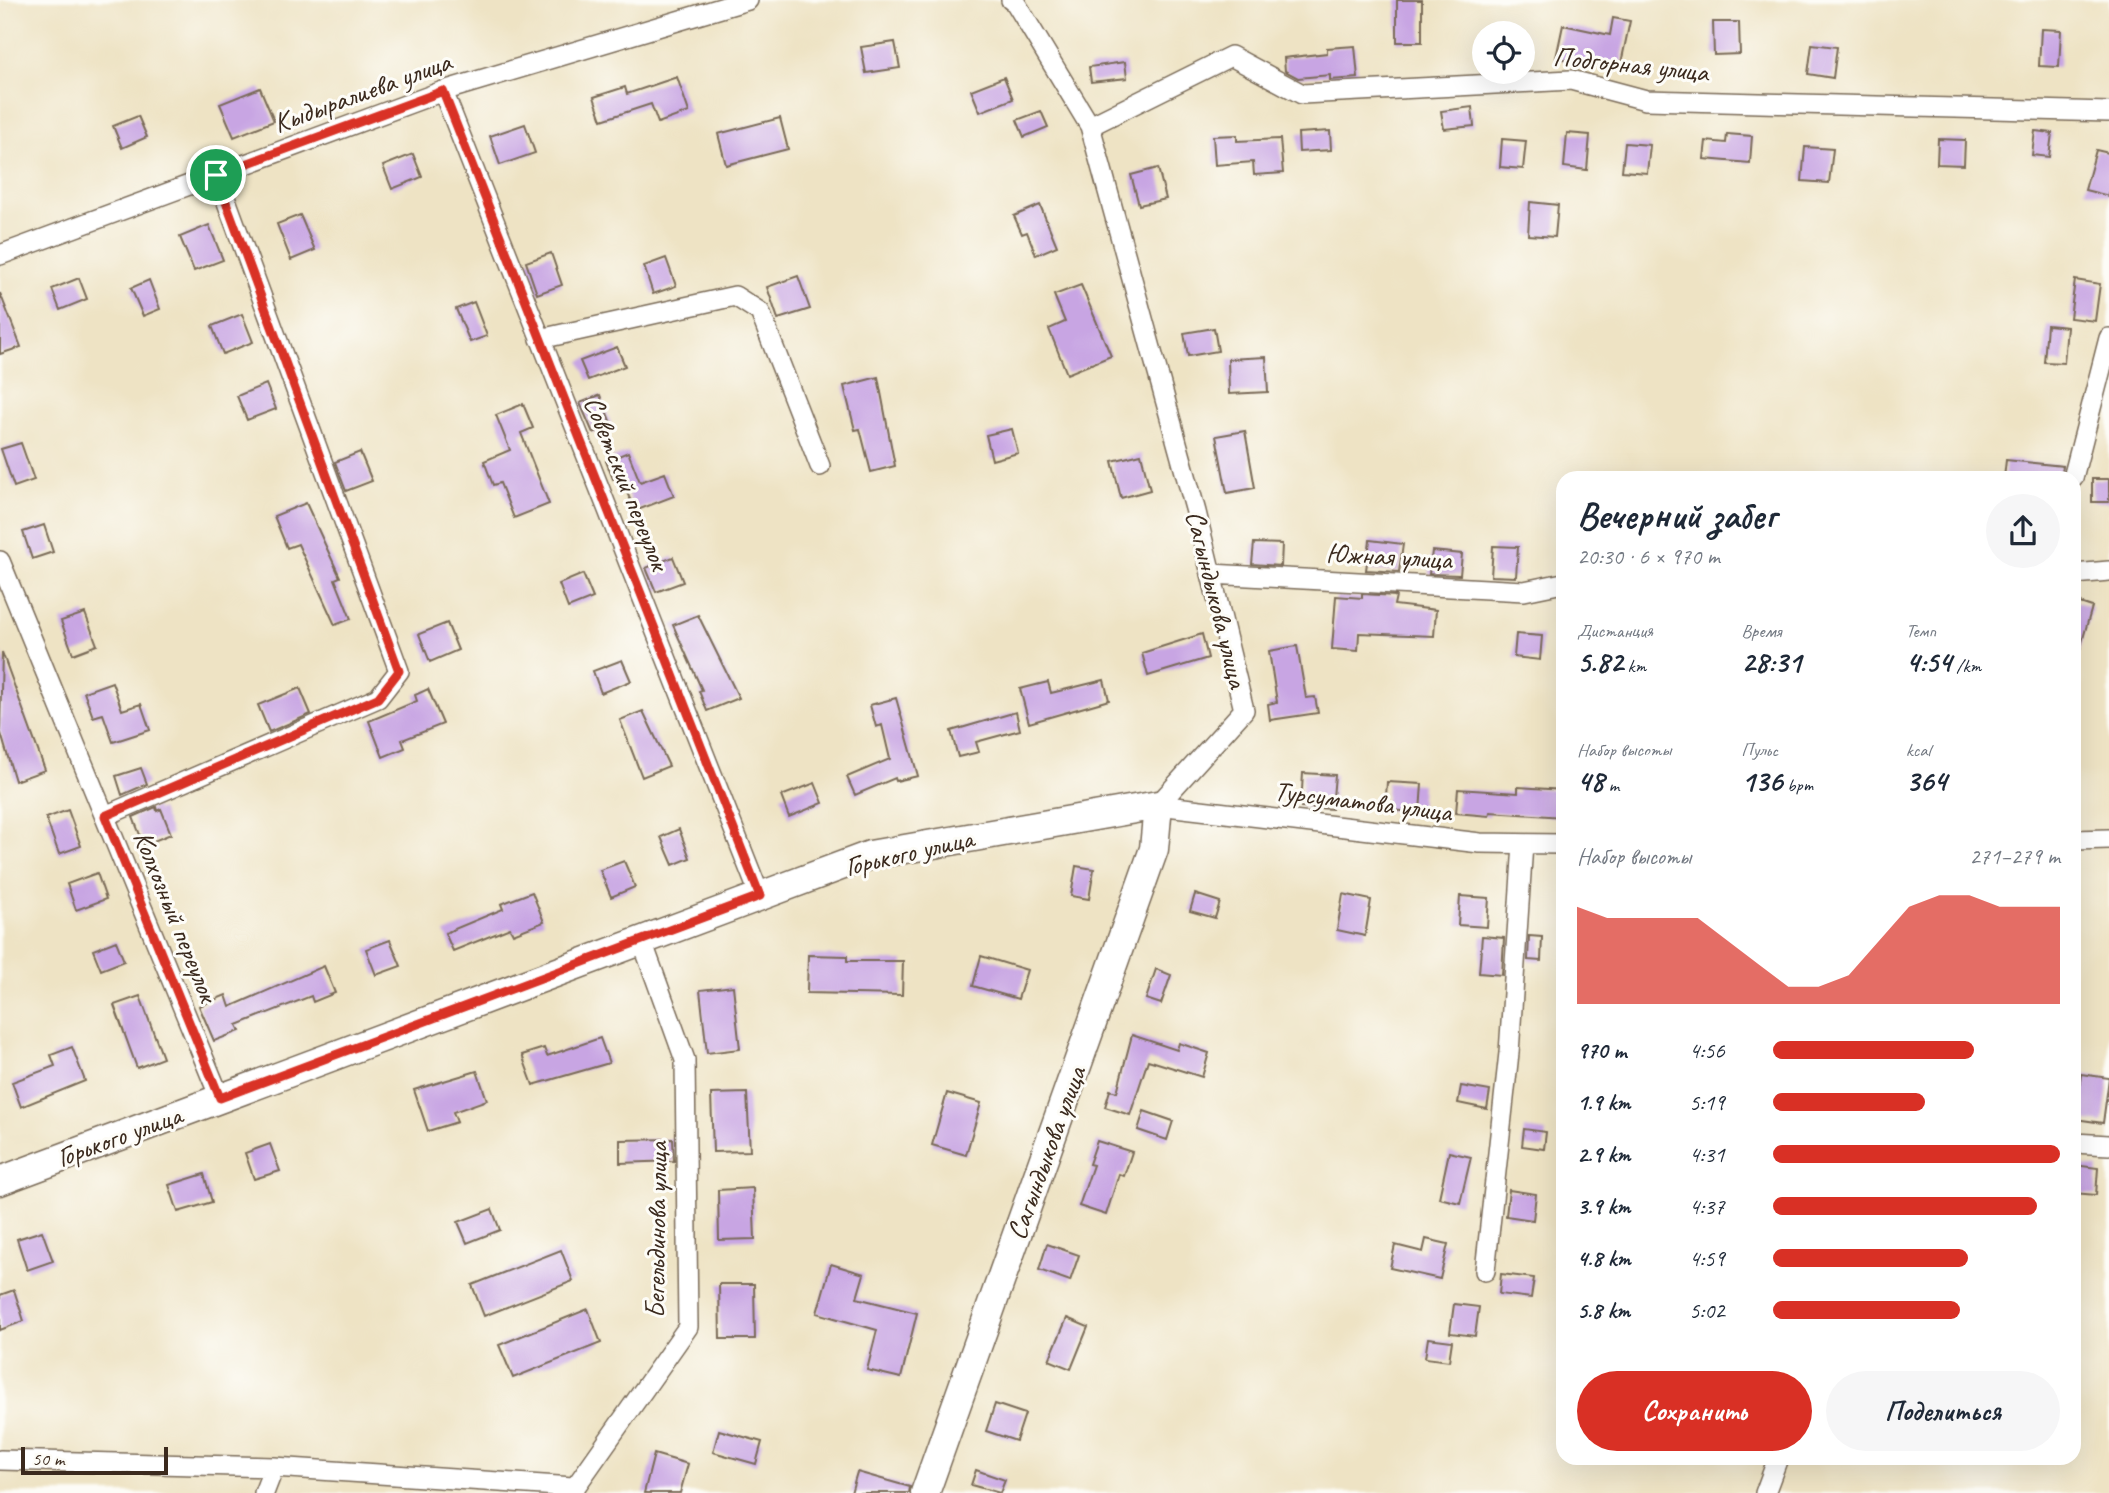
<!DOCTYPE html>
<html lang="ru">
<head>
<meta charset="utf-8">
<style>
	:root { --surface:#fff; --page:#f6f6f7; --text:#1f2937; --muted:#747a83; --accent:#d93025 }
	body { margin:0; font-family:Caveat,sans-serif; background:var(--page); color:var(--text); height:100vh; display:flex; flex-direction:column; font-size:26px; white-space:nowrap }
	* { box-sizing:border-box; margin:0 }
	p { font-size:23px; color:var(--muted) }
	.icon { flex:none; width:38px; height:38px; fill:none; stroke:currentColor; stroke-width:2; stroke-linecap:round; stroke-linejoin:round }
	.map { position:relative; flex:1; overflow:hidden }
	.side { position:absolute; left:1556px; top:471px; width:525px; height:994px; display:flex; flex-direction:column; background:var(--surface); border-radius:21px; box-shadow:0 7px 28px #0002 }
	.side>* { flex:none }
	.tools { position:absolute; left:1472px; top:21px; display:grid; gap:14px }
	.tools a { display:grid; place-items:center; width:63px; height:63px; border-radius:50%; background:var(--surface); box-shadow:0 7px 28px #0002; font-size:35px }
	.scale { position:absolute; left:21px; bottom:18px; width:147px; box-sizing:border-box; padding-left:7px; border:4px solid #3b2a1e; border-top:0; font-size:19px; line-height:24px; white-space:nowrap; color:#3b2a1e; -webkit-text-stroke:5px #fdfcf7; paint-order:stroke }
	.pin { position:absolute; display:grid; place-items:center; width:60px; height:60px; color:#fff; margin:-30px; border:4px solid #fff; border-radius:50%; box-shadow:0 2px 7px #0007 }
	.round { display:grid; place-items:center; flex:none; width:74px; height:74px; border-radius:37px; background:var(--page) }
	.headline { display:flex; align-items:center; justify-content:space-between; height:119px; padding:0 21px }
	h1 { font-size:38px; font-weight:700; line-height:52px }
	.figures { display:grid; grid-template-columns:repeat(3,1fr); gap:10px; height:119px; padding:7px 21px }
	.figures div { display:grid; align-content:center }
	.figures b { font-size:30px; font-weight:700 }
	.figures small { font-size:19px; font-weight:400 }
	.figures p { font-size:19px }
	.chart { height:196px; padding:14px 21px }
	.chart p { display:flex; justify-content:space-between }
	.chart svg { width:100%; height:126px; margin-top:7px; fill:var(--accent); opacity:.7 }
	.primary-button { display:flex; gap:14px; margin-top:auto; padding:14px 21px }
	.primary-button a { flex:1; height:80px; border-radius:42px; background:var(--accent); color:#fff; font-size:28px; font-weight:700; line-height:80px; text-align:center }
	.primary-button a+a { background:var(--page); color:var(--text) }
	ul { padding:0 21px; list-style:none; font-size:23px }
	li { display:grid; grid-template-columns:112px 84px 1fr; align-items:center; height:52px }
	li i { height:18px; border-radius:9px; background:var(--accent) }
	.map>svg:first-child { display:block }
	.building { fill:#c8a5e3 }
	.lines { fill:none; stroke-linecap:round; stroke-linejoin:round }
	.street-casing { stroke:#7a6b58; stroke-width:22 }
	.secondary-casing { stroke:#7a6b58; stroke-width:31 }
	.street { stroke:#fff; stroke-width:19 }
	.secondary { stroke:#fff; stroke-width:28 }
	.route-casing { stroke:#fff; stroke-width:14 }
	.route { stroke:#d93025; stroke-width:9 }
	.labels { text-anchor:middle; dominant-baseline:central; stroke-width:6; stroke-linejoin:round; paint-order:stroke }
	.street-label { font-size:28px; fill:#3b2a1e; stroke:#fdfcf7 }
</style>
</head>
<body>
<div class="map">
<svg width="2109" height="1493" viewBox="0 0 2109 1493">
	<rect width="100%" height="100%" fill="#fdfcf7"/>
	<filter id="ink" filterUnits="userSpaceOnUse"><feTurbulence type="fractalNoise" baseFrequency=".0143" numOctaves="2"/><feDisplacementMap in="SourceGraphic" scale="14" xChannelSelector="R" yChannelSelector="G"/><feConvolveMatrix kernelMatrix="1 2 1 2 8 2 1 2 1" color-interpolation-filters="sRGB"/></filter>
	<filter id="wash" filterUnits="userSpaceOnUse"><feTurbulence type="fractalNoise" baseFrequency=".00686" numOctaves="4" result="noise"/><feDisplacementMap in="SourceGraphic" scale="28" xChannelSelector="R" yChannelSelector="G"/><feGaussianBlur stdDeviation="1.57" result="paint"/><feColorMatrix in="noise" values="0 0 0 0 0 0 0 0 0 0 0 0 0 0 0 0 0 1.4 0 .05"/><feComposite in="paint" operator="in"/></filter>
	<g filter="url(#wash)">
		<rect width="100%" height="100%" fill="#eee3c4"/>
		<g id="blocks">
			<path class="building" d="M1397,0H1422V42H1397Z
				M1613,18L1630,21L1620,68L1556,58L1563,25L1610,35Z
				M1713,22H1739L1740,54L1714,55Z
				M2041,29L2061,30L2059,67L2039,66Z
				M895,42L900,68L866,73L861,47Z
				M1812,44L1837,47L1833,78L1808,74Z
				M1355,46L1358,78L1330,80V75L1298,78L1285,71L1284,58L1327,53V48Z
				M1125,62L1127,78L1091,82L1089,67Z
				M677,77L689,112L658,123L651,104L602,120L594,97L625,87L627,94Z
				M1004,77L1013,99L980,112L971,90Z
				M260,88L274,121L234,137L220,104Z
				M1472,107L1474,126L1444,129L1441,111Z
				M1041,111L1048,127L1024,137L1017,120Z
				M138,116L147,137L122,148L113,126Z
				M780,118L788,149L726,165L718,134Z
				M525,124L535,153L500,165L490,136Z
				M1330,131L1331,150L1299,152L1298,133Z
				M2035,131L2052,133L2049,157L2032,155Z
				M1567,133L1590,135L1587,170L1564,167Z
				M1727,134L1752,136L1750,163L1704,159L1706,141L1726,143Z
				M1237,135V141L1280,139L1283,173L1254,175L1253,162L1215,165L1213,136Z
				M1502,139L1526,141L1523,169L1500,167Z
				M1938,139L1965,140L1964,165L1937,164Z
				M1625,143L1650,145L1647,173L1622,171Z
				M1805,147L1833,149L1829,183L1802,181Z
				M2096,150L2109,153V196L2085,190Z
				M413,154L422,177L392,189L383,166Z
				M1158,168L1166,199L1139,205L1131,175Z
				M1530,202L1558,205L1555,237L1528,235Z
				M1040,205L1057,246L1036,255L1027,232L1022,234L1014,216Z
				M300,215L315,250L291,260L277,224Z
				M209,225L223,260L194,271L180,237Z
				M551,253L562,285L537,294L526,262Z
				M666,258L676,286L653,294L644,266Z
				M798,276L810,309L778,319L767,287Z
				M79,278L87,299L60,310L52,289Z
				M149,280L160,309L143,316L131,288Z
				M2075,280L2100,284L2095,321L2070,318Z
				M1081,285L1111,356L1067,374L1049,329L1065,322L1054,295Z
				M0,293L21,347L0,354Z
				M474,302L487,336L470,342L456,309Z
				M242,314L253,342L223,354L212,326Z
				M2047,325L2067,327L2064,363L2044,362Z
				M1214,328L1218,351L1188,356L1184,333Z
				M617,347L625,366L588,380L580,361Z
				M1266,357L1268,392L1229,394L1228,359Z
				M878,377L895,466L871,472L860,429L855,430L844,386Z
				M266,384L276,409L247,420L237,396Z
				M600,395L612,426L593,433L580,403Z
				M523,404L533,428L521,433L549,504L514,518L500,483L493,485L484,461L510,450L496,415Z
				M1012,429L1018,453L992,460L986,435Z
				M1245,431L1255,488L1227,493L1216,436Z
				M21,443L34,480L14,487L1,449Z
				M360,452L372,481L346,491L335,462Z
				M628,452L640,482L665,473L674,496L635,511L620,476L613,479L606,461Z
				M1141,454L1150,490L1121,498L1112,461Z
				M2006,460L2063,466L2061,478H2004Z
				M2092,479H2109V502H2092Z
				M306,503L340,577L335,579L351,619L335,625L298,544L287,548L274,516Z
				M44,525L53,552L32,559L23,532Z
				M1370,540L1403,544L1399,572L1366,570Z
				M1254,543L1282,544L1281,566L1252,564Z
				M1493,546L1518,547L1516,577L1491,576Z
				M1432,551L1462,554L1460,575L1429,574Z
				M673,557L683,582L656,592L646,568Z
				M583,574L593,598L568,608L559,584Z
				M1362,594L1396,596L1394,605L1436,610L1434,636L1359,633L1358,651L1332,649L1336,596L1362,598Z
				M2074,601L2092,607L2078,656L2074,655Z
				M85,613L97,645L73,654L61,621Z
				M698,615L739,698L707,711L699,691L702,690L673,625Z
				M447,623L458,650L430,662L419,634Z
				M1202,634L1208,658L1148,676L1142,653Z
				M1516,634L1542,636L1540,660L1514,657Z
				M1297,646L1306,698L1315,697L1318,713L1270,720L1268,704L1277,702L1269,651Z
				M2,652L45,770L15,781L0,730Z
				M622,660L631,681L601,693L593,671Z
				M1104,680L1109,700L1029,723L1020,689L1048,682L1051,693Z
				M112,682L122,710L141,704L150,730L113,742L103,714L93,717L84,692Z
				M300,688L311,714L269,732L258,705Z
				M428,689L443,724L402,740L405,748L383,757L369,721L417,701L415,695Z
				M896,698L918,776L896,781L895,778L855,795L847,777L890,759L882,725L876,727L870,705Z
				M643,711L669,766L642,777L620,720Z
				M1016,712L1020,730L976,742L979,752L958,757L951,731Z
				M141,768L147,784L122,795L116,776Z
				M1303,773L1335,775L1332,809L1301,807Z
				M1387,782L1422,784L1420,812L1385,810Z
				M815,783L823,803L789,817L781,796Z
				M1518,787L1563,790V817L1490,812L1489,816L1456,813L1458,789L1518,793Z
				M156,807L157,811L161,809L171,834L144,845L133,817Z
				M68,810L81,846L59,854L46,818Z
				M679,829L690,858L673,865L661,837Z
				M624,861L635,887L611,897L600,870Z
				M1076,866L1094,869L1089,899L1071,896Z
				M97,873L106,899L76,910L67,884Z
				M532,892L544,922L513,934L510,928L453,951L445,933L503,909L501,904Z
				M1195,894L1220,902L1215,918L1190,911Z
				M1343,894L1371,900L1365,936L1337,930Z
				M1460,896L1489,898L1487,927L1458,925Z
				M1482,936L1504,938L1502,975L1479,973Z
				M1529,936L1542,937L1541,961L1528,960Z
				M390,940L401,966L376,975L366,949Z
				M116,941L124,961L101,970L93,950Z
				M808,955L847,956V961H903L902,995L807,993Z
				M981,956L1027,970L1018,999L973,986Z
				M324,966L335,993L313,1002L311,996L237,1025L240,1031L214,1041L199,1006L226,995L230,1007Z
				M1156,969L1171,975L1161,1004L1146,999Z
				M733,986L740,1049L707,1053L700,990Z
				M140,996L163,1058L137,1068L114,1005Z
				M1132,1035L1177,1050L1179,1043L1209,1053L1202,1077L1148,1060L1130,1115L1105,1107L1110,1090L1117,1092Z
				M600,1038L609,1063L533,1085L522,1055L544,1048L547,1056Z
				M72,1047L85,1081L21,1107L12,1082L55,1066L51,1055Z
				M477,1071L487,1100L453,1112L457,1122L428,1131L414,1090Z
				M2081,1074L2109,1078L2103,1123L2075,1119Z
				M1461,1086L1490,1091L1487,1109L1458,1103Z
				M747,1093L750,1151L713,1152L711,1094Z
				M947,1093L981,1103L966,1155L932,1145Z
				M1144,1111L1173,1121L1167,1140L1138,1130Z
				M1524,1129L1546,1132L1544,1149L1522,1146Z
				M673,1139L674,1161L620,1163V1140Z
				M1097,1141L1132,1152L1124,1176L1119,1174L1106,1215L1079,1206L1093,1165L1089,1164Z
				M270,1144L280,1171L254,1179L245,1153Z
				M1449,1152L1471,1157L1460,1203L1439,1198Z
				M2074,1165L2098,1168L2096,1195L2074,1193Z
				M204,1174L212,1202L178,1212L169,1185Z
				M753,1188L755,1239L719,1240L718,1190Z
				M1509,1190L1536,1194L1533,1220L1506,1216Z
				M492,1209L500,1230L467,1243L458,1222Z
				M42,1231L53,1261L27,1270L17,1239Z
				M1426,1239L1448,1244L1440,1279L1390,1268L1395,1245L1423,1252Z
				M1047,1244L1079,1255L1070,1281L1039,1270Z
				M561,1250L573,1281L484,1316L472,1285Z
				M831,1264L864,1274L857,1298L917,1313L901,1378L867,1370L877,1330L817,1313Z
				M1501,1274L1534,1278L1531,1298L1499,1294Z
				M719,1284H754L755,1339H720Z
				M14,1290L24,1321L0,1330V1295Z
				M1454,1304L1479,1307L1475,1336L1450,1333Z
				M588,1309L601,1343L513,1378L499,1345Z
				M1067,1318L1088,1327L1071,1369L1049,1360Z
				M1428,1338L1452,1341L1449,1361L1425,1358Z
				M995,1404L1025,1414L1016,1441L986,1431Z
				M719,1430L762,1442L756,1464L713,1452Z
				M654,1454L688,1464L680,1493H644Z
				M976,1470L1005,1480L1000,1493L971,1485Z
				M857,1472L910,1487L909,1493H851Z"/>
		</g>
	</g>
	<g filter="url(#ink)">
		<use href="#blocks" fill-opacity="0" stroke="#7a6b58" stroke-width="2"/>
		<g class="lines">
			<g class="street-casing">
				<path id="street" d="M1011,0L1015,2L1090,126L1196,512L1244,710L1158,805
					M443,91L760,896
					M1090,126L1231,56L1302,94L1571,80L1646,100L2109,112
					M0,255L443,91L748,0
					M540,339L735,296L760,312L820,466
					M2073,478L2109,338
					M0,561L220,1098
					M1211,574L1524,591L1563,583
					M2074,574L2109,571
					M1158,805L1480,843L1563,844
					M105,816L378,698L399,671L217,175
					M2074,840L2109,839
					M2074,1143L2109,1145
					M1485,1271L1509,1053L1523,844
					M0,1460L274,1467L573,1487
					M264,1493L274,1467
					M571,1493L688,1327L685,1060L642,941
					M1765,1493L1778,1458"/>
			</g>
			<g class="secondary-casing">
				<path id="secondary" d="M0,1181L870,855L1158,805L1154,849L925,1493"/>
			</g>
			<use href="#street" class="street"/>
			<use href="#secondary" class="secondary"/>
		</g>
	</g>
	<g class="lines" filter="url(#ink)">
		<g class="route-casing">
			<path id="route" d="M443,91L760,896L220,1098L105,816L378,698L399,671L216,175Z"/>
		</g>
		<use href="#route" class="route"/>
	</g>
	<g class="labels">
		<g class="street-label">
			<text transform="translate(1631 64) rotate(6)">Подгорная улица</text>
			<text transform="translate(362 92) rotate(-20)">Кыдыралиева улица</text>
			<text transform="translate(627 483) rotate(68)">Советский переулок</text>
			<text transform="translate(1389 556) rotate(3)">Южная улица</text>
			<text transform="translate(1217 599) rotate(76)">Сагындыкова улица</text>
			<text transform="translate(1363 801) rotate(7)">Турсуматова улица</text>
			<text transform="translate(909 852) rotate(-13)">Горького улица</text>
			<text transform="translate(176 916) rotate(68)">Колхозный переулок</text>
			<text transform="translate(119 1136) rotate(-20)">Горького улица</text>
			<text transform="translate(1046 1153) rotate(-70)">Сагындыкова улица</text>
			<text transform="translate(656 1230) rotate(-89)">Бегельдинова улица</text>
		</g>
	</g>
</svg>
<div class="tools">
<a><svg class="icon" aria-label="locate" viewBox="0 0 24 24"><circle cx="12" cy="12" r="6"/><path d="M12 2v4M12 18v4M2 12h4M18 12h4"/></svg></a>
</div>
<div class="scale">50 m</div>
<div class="pin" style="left:216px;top:175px;background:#1e9e55"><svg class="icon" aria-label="arrive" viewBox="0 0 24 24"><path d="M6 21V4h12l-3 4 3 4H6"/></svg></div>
<section class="side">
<div class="headline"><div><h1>Вечерний забег</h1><p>20:30 · 6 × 970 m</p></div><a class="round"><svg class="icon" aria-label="share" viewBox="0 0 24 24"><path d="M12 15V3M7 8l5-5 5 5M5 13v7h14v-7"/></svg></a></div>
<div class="figures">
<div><p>Дистанция</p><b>5.82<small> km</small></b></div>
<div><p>Время</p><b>28:31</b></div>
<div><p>Темп</p><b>4:54<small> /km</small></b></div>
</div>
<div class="figures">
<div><p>Набор высоты</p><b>48<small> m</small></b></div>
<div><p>Пульс</p><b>136<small> bpm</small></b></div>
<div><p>kcal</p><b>364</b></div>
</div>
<div class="chart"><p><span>Набор высоты</span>271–279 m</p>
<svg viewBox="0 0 160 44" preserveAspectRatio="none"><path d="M0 44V10L10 14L20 14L30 14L40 14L50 22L60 30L70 38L80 38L90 34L100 22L110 10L120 6L130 6L140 10L150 10L160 10V44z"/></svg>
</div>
<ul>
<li><b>970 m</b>4:56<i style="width:70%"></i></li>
<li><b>1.9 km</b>5:19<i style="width:53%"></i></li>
<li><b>2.9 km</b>4:31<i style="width:100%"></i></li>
<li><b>3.9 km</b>4:37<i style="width:92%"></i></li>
<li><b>4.8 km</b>4:59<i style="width:68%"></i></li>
<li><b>5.8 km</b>5:02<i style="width:65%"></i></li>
</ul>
<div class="primary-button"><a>Сохранить</a><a>Поделиться</a></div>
</section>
</div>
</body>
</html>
